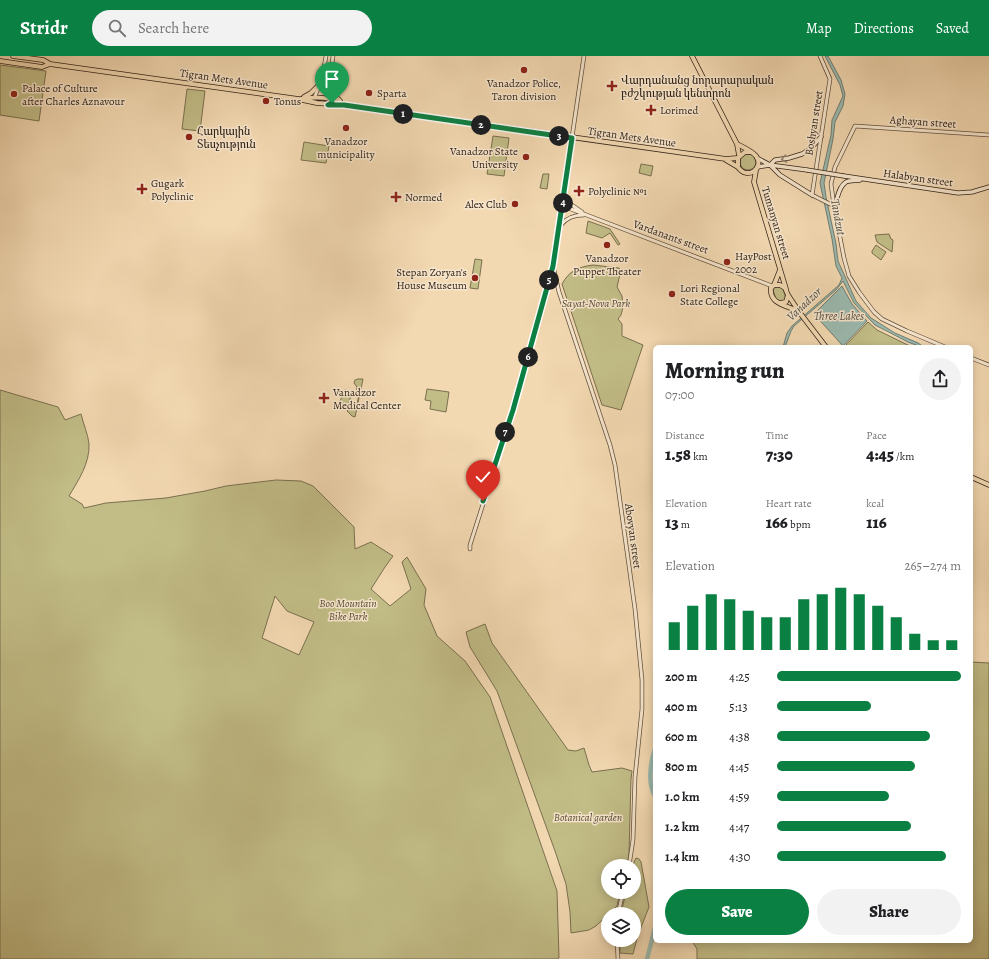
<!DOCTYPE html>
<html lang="en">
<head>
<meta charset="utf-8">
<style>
	:root { --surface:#fff; --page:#f2f2f2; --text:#202124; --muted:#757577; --accent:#0b8043 }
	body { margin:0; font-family:Alegreya,"Noto Serif Armenian",serif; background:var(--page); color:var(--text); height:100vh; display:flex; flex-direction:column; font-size:15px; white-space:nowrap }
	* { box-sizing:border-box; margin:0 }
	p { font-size:13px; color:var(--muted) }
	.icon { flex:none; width:22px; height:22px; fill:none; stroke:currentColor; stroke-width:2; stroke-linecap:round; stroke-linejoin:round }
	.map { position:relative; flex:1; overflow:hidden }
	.sheet { position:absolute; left:653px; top:289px; width:320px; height:598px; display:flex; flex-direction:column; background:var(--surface); border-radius:6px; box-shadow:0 2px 10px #0003 }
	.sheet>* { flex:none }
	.fabs { position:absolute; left:601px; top:803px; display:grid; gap:8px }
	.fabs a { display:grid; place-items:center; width:40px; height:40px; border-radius:50%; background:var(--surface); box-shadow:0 2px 10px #0003; font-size:20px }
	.pin { position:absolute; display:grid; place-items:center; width:34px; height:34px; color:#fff; margin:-41px -17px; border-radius:50% 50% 50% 0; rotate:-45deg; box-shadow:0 0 4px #0007 }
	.pin .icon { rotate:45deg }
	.km { position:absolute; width:20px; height:20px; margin:-10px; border-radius:50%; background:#222; color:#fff; font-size:11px; line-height:20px; text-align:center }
	.round { display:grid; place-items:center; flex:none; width:42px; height:42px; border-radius:21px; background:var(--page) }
	.headline { display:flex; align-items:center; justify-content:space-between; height:68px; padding:0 12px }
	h1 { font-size:22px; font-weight:800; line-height:30px }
	.metrics { display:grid; grid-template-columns:repeat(3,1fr); gap:6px; height:68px; padding:4px 12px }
	.metrics div { display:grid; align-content:center }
	.metrics b { font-size:17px; font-weight:800 }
	.metrics small { font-size:11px; font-weight:400 }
	.metrics p { font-size:11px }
	.chart { height:112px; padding:8px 12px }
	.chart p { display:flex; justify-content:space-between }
	.chart svg { width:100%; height:72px; margin-top:4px; stroke:var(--accent); stroke-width:6 }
	.action { display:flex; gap:8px; margin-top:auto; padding:8px 12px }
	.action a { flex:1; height:46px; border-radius:24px; background:var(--accent); color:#fff; font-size:16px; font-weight:800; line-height:46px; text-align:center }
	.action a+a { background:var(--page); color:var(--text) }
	ul { padding:0 12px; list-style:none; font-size:13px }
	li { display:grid; grid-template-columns:64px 48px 1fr; align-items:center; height:30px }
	li i { height:10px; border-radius:5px; background:var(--accent) }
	header { display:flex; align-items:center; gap:24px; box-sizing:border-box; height:56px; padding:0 20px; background:var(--accent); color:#fff }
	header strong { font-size:19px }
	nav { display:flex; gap:22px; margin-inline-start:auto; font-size:14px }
	.search { width:280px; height:36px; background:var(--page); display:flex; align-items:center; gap:10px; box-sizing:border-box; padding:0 14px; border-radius:22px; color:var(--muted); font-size:15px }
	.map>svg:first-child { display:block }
	.green { fill:#c2bd87; stroke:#7a7050; fill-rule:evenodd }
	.water { fill:#9bbab0; stroke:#717e73 }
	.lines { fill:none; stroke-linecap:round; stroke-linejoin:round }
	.river { stroke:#9bbab0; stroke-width:4.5 }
	.tertiary-casing { stroke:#62503e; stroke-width:4.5 }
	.secondary-casing { stroke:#322318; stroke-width:5 }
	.primary-casing { stroke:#322318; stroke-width:5.5 }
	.trunk-casing { stroke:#322318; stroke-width:5.5 }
	.tertiary { stroke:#f7e6cd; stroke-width:3 }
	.secondary { stroke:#f7e6cd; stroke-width:3.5 }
	.primary { stroke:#f3d9b2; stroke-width:4 }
	.trunk { stroke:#f3d9b2; stroke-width:4 }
	.secondary-bridge-casing { stroke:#322318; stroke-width:5; stroke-linecap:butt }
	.secondary-bridge { stroke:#f7e6cd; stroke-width:3.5 }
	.oneway { stroke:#948472 }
	.route-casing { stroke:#fff; stroke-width:8 }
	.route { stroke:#0b8043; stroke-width:5 }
	.poi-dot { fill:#8f2418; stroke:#f7e6cd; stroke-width:1.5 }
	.labels { text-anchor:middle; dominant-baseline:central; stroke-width:3; stroke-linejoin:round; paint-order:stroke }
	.street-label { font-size:11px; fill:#322318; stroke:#f7e6cd }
	.poi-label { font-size:11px; fill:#322318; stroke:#f7e6cd; text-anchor:start }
	.park-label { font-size:11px; font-style:italic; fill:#564a34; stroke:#f7e6cd }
	.water-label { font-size:12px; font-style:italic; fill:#525046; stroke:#f7e6cd }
</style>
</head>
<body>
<header>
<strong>Stridr</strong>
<div class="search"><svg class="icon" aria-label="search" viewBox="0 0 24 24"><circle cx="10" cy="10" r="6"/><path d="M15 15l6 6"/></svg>Search here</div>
<nav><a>Map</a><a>Directions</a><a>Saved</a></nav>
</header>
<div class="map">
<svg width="989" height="903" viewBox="0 0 989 903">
	<rect width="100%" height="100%" fill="#f3d9b2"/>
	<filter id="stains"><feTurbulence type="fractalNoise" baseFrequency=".005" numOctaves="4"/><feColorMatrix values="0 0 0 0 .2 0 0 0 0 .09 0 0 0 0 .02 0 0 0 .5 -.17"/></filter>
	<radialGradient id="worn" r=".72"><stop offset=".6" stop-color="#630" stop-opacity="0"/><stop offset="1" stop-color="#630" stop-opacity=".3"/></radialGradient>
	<path class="green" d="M0,9L46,15L39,65L0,59Z
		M187,33L205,35L200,75L182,73Z
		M493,80L509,82L504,120L487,118Z
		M304,86L329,90L326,107L301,104Z
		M740 106a8 8 0 1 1 16 0a8 8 0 1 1-16 0Z
		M641,108L653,110L651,120L639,117Z
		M543,118H549L547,133L540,132Z
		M588,165L610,173L620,188L618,189L610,177L602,182L586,177Z
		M889,178L891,183L893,184L892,196L877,186L875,179Z
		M876,189L886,196L881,204L872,197V195Z
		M475,203L482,204L478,233L470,232Z
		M593,209L619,212L621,214L617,231L622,240L623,251L621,259L618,263L622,268V280L643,289L621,354L602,349L562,228C569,215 578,211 593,209Z
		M778,230L783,233L786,243L782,246L776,243L773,234L774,231Z
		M868,266L877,274L912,291H844Z
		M358,323H363L355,361L352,360L347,355L349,353L356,354L359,338L356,337L357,331L354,327L355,324Z
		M427,333L449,336L446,356L430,353L431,345L425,344Z
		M0,334L58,351L65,364L81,358C83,367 88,378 89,388C90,407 78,425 69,440L82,448L84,452L106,447L166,442L205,435L226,430L276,424L301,425L313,430L354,471L355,493L371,486L393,500L385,511L371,533L390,550L411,533L402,506L407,501L426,533L424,549L437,580L465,605L490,641L557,835L559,902L557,903H0ZM275,540L287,555L314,566L299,599L262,582Z
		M345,334L350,335C352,341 349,348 345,352L342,350L343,348L340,345L342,341L343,335Z
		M485,568L492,587L568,694L576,695L584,692L589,709L592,716L622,712L632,715L631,723L629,798L627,810H608V836H620L617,850L596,870L589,874L571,877L570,856L566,828L555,795L497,635L470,591L466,576Z
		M971,606L989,607V903H697V893L692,885H971Z
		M636,802L639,803L641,806L649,851L638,879L633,898L620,897V884H634V858H621L626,836H634V810H632Z"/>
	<path class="water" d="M825,0H828L841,24L845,38L843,50L835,66L833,83L824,127L826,141L836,188L838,205L856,245L871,262L895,277L918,287L924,291H921L908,286L875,269L854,247L843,225L836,234L794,270L791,275L785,291H783L787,277L792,270L839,229L842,222L836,210L832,183L820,127L831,79L832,64L843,40L840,29Z
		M842,230L852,248L867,265L843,290L814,258Z"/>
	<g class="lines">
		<path class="river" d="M655,693C650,709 647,726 655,740
			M647,903L655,872"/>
		<g class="tertiary-casing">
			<path id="tertiary" d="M820,0L830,23L812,139L834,150
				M315,40L322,23L326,0
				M331,43L329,28L333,0
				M565,140L569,147L582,156
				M563,150L772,230
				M561,169C566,162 574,159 584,159
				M553,210L559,236L610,389L615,409L635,553L642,624V653L635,721L633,784L629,810
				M945,291L907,275L882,263L874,256L859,236L849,220L844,202L834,150L831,128L835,111L855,70L989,79
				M971,302L989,309
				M470,493V489L513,354L553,210L584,0
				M618,858L623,836
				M617,884L618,903"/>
		</g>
		<g class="secondary-casing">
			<path id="secondary" d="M757,102L770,109L780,119L812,139
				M770,109L775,104L789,102L802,98L810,93L821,81
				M757,111L770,109L807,114
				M844,120L958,137L972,136L989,131
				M834,150C838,143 838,131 846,126C850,124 856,125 860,124"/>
		</g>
		<g class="primary-casing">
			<path id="primary" d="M13,0L43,4L50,8L298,43L317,47L345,49L726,103L738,102
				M0,5L42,11L50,8
				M329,28L334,39L340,45
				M304,41L311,37L321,27
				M301,43C319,40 328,41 344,49
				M726,104L738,111"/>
		</g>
		<g class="trunk-casing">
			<path id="trunk" d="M692,0L737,88L739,99
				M737,88C743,91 752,95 756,100C765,112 747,125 738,111V102L745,96H751
				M756,114L754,126L786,233
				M780,214L774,229L771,232C769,249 788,249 799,256
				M774,229H780L785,232L788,239L800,257L826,291
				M780,247L786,246L788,239
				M971,421L989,429"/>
		</g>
		<use href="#tertiary" class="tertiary"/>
		<use href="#secondary" class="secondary"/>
		<use href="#primary" class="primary"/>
		<use href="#trunk" class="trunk"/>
		<g class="secondary-bridge-casing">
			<path id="secondary-bridge" d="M807,114L844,120"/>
		</g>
		<use href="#secondary-bridge" class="secondary-bridge"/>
	</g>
	<defs><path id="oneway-chevron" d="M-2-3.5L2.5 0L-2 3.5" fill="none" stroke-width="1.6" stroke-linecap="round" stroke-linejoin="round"/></defs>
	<use class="oneway" href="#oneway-chevron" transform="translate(784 103) rotate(170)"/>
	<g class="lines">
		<g class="route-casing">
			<path id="route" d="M332,47L328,49H344L572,82L553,210L513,354L483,445"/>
		</g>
		<use href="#route" class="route"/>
	</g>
	<g class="poi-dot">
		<circle cx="524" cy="14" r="4"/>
		<path d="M610 24h4v4h4v4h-4v4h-4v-4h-4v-4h4z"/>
		<circle cx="369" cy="37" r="4"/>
		<circle cx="14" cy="38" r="4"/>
		<circle cx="266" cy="45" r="4"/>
		<path d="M649 48h4v4h4v4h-4v4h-4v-4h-4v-4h4z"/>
		<circle cx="346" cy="72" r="4"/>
		<circle cx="189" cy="81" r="4"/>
		<circle cx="526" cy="101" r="4"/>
		<path d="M140 127h4v4h4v4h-4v4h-4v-4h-4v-4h4z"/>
		<path d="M577 129h4v4h4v4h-4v4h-4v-4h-4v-4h4z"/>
		<path d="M394 135h4v4h4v4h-4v4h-4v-4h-4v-4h4z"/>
		<circle cx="515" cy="148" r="4"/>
		<circle cx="607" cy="189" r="4"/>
		<circle cx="727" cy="206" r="4"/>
		<circle cx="475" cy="222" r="4"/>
		<circle cx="672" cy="238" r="4"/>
		<path d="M322 336h4v4h4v4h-4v4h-4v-4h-4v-4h4z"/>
	</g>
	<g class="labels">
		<g class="street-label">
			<text transform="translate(224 23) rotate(8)">Tigran Mets Avenue</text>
			<text transform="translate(923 66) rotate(4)">Aghayan street</text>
			<text transform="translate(814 67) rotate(-81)">Boshyan street</text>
			<text transform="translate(632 81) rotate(8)">Tigran Mets Avenue</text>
			<text transform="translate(918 122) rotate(8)">Halabyan street</text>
			<text transform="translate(776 167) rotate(73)">Tumanyan street</text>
			<text transform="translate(671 181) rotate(20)">Vardanants street</text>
			<text transform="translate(633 480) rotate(82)">Abovyan street</text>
		</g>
		<g class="poi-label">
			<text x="621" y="24">Վարդանանց նորարարական<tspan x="621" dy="13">բժշկության կենտրոն</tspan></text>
			<text x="524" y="27" text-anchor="middle">Vanadzor Police,<tspan x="524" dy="13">Taron division</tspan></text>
			<text x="22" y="32">Palace of Culture<tspan x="22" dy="13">after Charles Aznavour</tspan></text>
			<text x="377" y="37">Sparta</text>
			<text x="274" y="45">Tonus</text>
			<text x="660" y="54">Lorimed</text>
			<text x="197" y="75">Հարկային<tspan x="197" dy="13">Տեսչություն</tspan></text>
			<text x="346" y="85" text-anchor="middle">Vanadzor<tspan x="346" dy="13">municipality</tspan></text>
			<text x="518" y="95" text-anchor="end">Vanadzor State<tspan x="518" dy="13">University</tspan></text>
			<text x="151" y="127">Gugark<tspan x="151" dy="13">Polyclinic</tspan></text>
			<text x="588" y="135">Polyclinic №1</text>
			<text x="405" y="141">Normed</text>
			<text x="507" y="148" text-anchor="end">Alex Club</text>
			<text x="735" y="200">HayPost<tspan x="735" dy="13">2002</tspan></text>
			<text x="607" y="202" text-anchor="middle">Vanadzor<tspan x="607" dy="13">Puppet Theater</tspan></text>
			<text x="467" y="216" text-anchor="end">Stepan Zoryan's<tspan x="467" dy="13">House Museum</tspan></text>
			<text x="680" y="232">Lori Regional<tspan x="680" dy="13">State College</tspan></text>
			<text x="333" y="336">Vanadzor<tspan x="333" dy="13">Medical Center</tspan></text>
		</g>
		<g class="park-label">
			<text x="596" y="247">Sayat-Nova Park</text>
			<text x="348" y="547">Boo Mountain<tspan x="348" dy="13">Bike Park</tspan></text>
			<text x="588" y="761">Botanical garden</text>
		</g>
		<g class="water-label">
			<text transform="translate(838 161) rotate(80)">Tandzut</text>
			<text transform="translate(804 248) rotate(-43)">Vanadzor</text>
			<text x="839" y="260">Three Lakes</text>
		</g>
	</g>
	<rect width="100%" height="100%" filter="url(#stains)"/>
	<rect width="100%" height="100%" fill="url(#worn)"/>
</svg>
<div class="fabs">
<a><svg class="icon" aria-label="locate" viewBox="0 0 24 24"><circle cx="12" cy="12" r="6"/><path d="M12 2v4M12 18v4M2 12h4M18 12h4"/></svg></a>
<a><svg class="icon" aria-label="layers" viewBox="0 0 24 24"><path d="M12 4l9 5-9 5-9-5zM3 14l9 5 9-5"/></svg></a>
</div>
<div class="pin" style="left:332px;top:47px;background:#1e9e55"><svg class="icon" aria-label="arrive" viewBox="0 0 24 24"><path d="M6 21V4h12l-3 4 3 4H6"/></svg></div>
<div class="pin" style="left:483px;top:445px;background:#d93025"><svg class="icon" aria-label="check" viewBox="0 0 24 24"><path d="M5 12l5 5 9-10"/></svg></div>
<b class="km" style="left:403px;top:58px">1</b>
<b class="km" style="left:481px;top:69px">2</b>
<b class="km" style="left:559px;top:80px">3</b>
<b class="km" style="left:563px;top:147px">4</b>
<b class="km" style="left:549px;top:224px">5</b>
<b class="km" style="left:528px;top:301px">6</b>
<b class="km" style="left:505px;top:376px">7</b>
<section class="sheet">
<div class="headline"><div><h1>Morning run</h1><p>07:00</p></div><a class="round"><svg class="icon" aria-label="share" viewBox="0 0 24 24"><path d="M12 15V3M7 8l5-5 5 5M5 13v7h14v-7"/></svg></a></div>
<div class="metrics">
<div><p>Distance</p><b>1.58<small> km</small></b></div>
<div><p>Time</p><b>7:30</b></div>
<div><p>Pace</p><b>4:45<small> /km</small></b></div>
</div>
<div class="metrics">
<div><p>Elevation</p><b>13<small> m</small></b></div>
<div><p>Heart rate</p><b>166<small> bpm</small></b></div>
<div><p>kcal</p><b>116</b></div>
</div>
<div class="chart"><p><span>Elevation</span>265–274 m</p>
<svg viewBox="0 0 160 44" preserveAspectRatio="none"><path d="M5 44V27M15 44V17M25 44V10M35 44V13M45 44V20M55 44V24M65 44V24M75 44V13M85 44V10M95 44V6M105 44V10M115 44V17M125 44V24M135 44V34M145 44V38M155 44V38"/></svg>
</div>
<ul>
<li><b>200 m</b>4:25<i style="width:100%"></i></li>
<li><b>400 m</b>5:13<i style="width:51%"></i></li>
<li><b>600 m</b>4:38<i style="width:83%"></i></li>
<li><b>800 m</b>4:45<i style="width:75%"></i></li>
<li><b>1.0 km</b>4:59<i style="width:61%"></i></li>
<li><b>1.2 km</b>4:47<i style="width:73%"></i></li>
<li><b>1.4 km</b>4:30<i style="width:92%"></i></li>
</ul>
<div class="action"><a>Save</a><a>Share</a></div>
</section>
</div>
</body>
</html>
